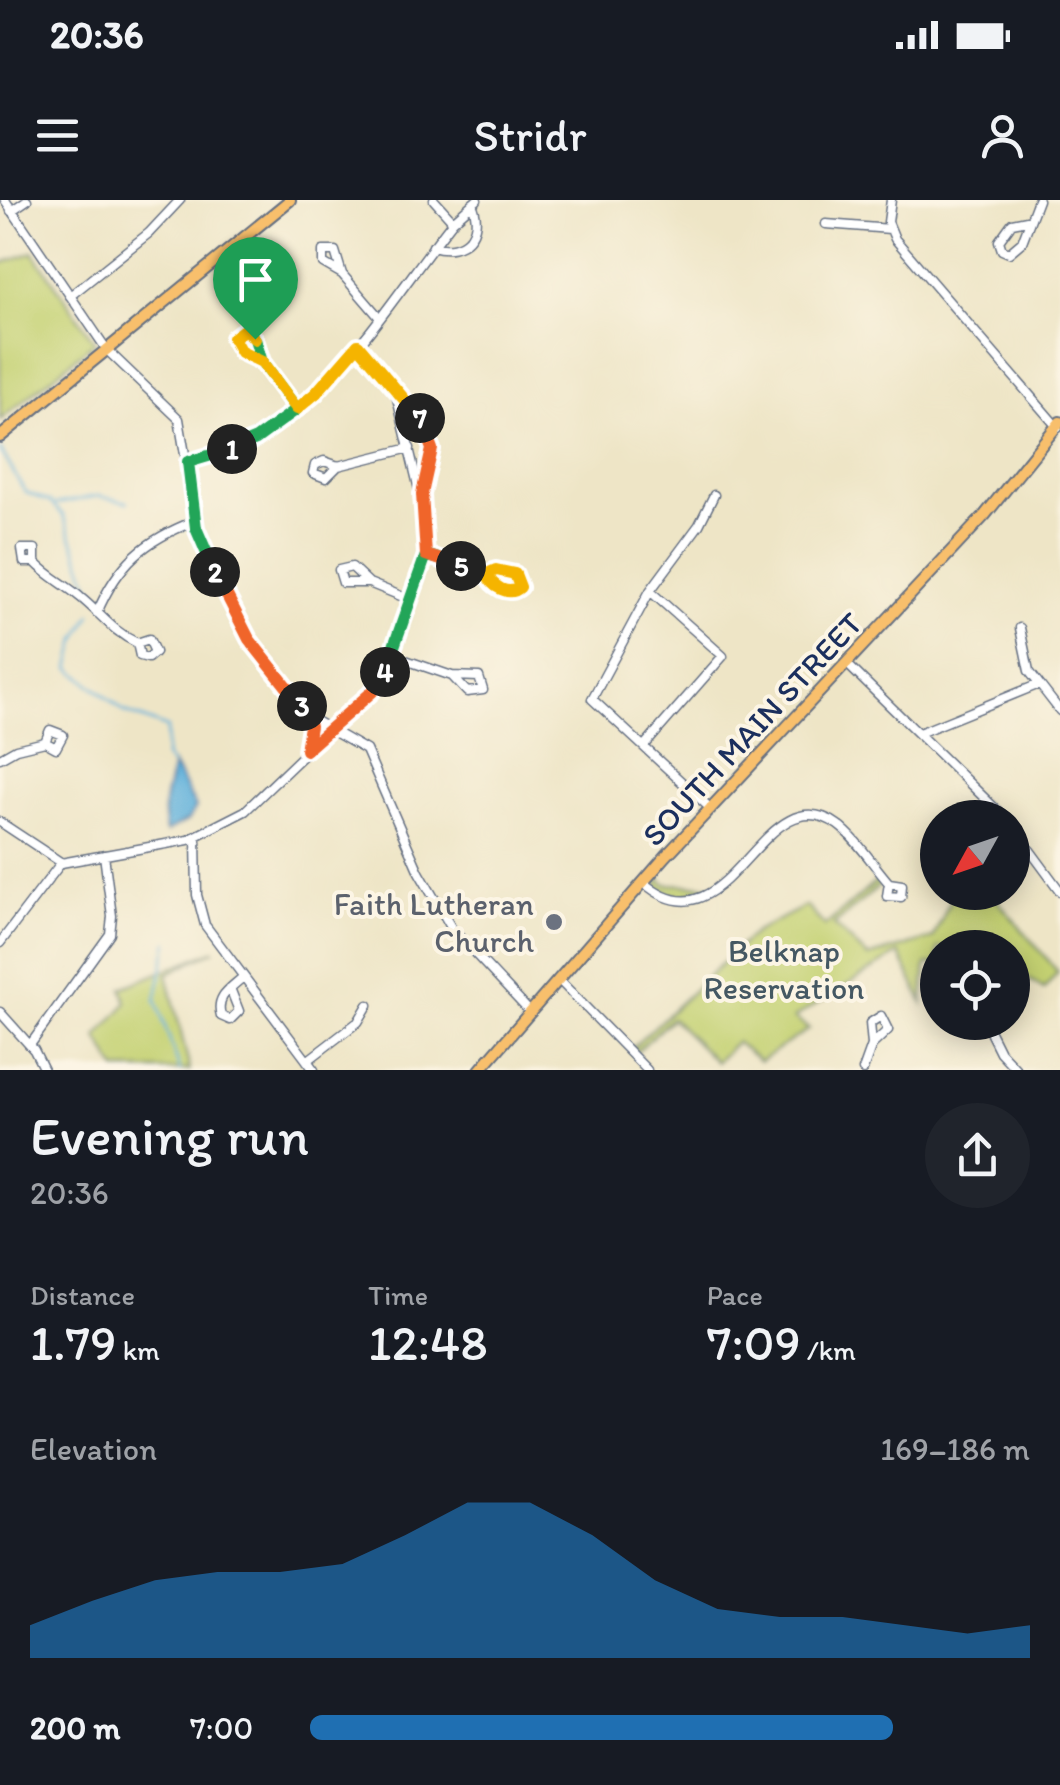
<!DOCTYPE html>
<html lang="en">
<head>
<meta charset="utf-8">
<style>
	:root { --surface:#171b24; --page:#20242c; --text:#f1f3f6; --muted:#9ea1a6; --accent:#1f6fb2 }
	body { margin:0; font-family:Itim,sans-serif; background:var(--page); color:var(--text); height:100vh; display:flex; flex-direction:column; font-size:38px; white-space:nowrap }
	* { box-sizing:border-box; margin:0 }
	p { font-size:32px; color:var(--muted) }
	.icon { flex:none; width:55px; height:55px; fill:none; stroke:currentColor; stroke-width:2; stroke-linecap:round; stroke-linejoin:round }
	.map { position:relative; height:870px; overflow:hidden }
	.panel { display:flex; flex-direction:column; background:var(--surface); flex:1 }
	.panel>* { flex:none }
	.needle { width:65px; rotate:230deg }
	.fabs { position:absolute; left:920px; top:600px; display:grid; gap:20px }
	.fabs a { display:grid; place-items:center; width:110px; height:110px; border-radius:50%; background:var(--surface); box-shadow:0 5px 25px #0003; font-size:50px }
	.pin { position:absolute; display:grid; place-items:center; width:85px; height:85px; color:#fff; margin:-102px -42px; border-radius:50% 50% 50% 0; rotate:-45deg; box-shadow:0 0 10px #0007 }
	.pin .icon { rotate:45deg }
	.km { position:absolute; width:50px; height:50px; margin:-25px; border-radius:50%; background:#222; color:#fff; font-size:28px; line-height:50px; text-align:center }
	.round { display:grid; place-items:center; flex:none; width:105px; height:105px; border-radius:52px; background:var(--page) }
	.overview { display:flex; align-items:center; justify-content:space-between; height:170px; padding:0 30px }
	h1 { font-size:55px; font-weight:600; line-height:75px }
	.figures { display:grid; grid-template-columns:repeat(3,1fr); gap:15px; height:170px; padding:10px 30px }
	.figures div { display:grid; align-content:center }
	.figures b { font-size:50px; font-weight:600 }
	.figures small { font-size:28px; font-weight:400 }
	.figures p { font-size:28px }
	.chart { height:280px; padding:20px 30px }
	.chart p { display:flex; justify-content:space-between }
	.chart svg { width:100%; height:180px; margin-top:10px; fill:var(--accent); opacity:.7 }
	ul { padding:0 30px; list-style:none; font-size:32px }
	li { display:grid; grid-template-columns:160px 120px 1fr; align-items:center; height:75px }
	li i { height:25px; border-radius:12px; background:var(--accent) }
	.status { display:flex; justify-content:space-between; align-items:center; height:70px; padding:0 50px; background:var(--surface); direction:ltr }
	.status svg { height:28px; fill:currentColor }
	header { display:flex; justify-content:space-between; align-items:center; height:130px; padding:0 30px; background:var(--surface); font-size:45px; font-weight:600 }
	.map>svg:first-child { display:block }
	.green { fill:#c4d172; stroke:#708068; stroke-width:2.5 }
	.water { fill:#60b1db; stroke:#3e709c; stroke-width:2.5 }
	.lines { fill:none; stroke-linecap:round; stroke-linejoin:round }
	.stream { stroke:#60b1db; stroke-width:2.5 }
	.minor-casing { stroke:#656f82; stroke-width:11 }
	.major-casing { stroke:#656f82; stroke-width:14 }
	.minor { stroke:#fff; stroke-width:8 }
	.major { stroke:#f8bf6c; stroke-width:10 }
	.split-1-casing { stroke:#fff; stroke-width:20 }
	.split-2-casing { stroke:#fff; stroke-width:20 }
	.split-3-casing { stroke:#fff; stroke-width:20 }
	.split-4-casing { stroke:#fff; stroke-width:20 }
	.split-5-casing { stroke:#fff; stroke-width:20 }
	.split-6-casing { stroke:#fff; stroke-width:20 }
	.split-7-casing { stroke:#fff; stroke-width:20 }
	.split-8-casing { stroke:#fff; stroke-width:20 }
	.split-9-casing { stroke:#fff; stroke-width:20 }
	.split-1 { stroke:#22a559; stroke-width:12 }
	.split-2 { stroke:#22a559; stroke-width:12 }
	.split-3 { stroke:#f0652b; stroke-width:12 }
	.split-4 { stroke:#f0652b; stroke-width:12 }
	.split-5 { stroke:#22a559; stroke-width:12 }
	.split-6 { stroke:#f5b400; stroke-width:12 }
	.split-7 { stroke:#f0652b; stroke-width:12 }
	.split-8 { stroke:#f5b400; stroke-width:12 }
	.split-9 { stroke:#f5b400; stroke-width:12 }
	.worship-dot { fill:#6b7280; stroke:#fcf5e5; stroke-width:4 }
	.labels { text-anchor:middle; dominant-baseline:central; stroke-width:8; stroke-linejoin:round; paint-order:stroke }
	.street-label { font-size:32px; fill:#1b2f5e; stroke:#fcf5e5 }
	.worship-label { font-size:32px; fill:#5b616d; stroke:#fcf5e5; text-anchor:end }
	.park-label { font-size:32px; fill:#455863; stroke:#fcf5e5 }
</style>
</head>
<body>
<div class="status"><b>20:36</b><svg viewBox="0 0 49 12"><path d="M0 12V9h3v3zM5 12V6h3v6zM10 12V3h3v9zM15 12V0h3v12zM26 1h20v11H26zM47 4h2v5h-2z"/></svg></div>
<header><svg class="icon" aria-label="menu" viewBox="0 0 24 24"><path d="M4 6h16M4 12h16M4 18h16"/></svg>Stridr<svg class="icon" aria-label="person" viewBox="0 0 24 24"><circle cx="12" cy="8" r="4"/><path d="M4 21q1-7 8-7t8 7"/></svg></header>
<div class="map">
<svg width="1060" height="870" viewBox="0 0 1060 870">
	<rect width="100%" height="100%" fill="#fcf5e5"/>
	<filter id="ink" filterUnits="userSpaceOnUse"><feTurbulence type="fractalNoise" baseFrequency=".01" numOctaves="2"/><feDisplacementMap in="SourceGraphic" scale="20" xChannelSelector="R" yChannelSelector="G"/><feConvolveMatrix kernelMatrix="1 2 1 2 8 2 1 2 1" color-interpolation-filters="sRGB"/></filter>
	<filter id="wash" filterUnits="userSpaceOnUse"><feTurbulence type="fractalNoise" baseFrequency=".0048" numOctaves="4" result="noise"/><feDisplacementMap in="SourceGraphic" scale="40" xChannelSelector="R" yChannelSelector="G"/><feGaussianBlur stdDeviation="2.25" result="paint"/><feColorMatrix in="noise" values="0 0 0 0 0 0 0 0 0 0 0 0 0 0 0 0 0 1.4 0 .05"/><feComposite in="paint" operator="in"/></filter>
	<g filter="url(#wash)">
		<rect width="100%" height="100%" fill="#eee5c6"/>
		<path class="green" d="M33,52L95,142L0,220V64Z
			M658,676L665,684L711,686C693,698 676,698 657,687Z
			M878,680L879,686L834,725L868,757L933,738L954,693H991L1058,772L1044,789L1013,769L1012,748H938L937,764L926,765L923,803L899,753L794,818L809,829L760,861L736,842L716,862L672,818L636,852L632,848L755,732L806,706L825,726Z
			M215,750L167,774L190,870H117L97,837L127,803L122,788Z"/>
		<path class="water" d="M173,565L196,607L188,620L166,632C160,601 167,592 173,565Z"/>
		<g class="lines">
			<path class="stream" d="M0,249L25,292L50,302L63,315L93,394
				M56,304L98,296L128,302
				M91,414L77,439L70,468L125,512L167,528L165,557L173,567
				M168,742L156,800L180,870"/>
		</g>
	</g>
	<g filter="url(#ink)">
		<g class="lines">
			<g class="minor-casing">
				<path id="minor" d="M5,0L107,150L179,219L199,337L249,439L312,519L366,550L419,672L452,729L530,812
					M434,0L453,21
					M891,0L888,22L895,39L1058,228
					M11,11L27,0
					M1027,20L1012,23L999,41L1002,50L1009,53L1022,42L1038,0
					M826,24L890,29
					M433,46C463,56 485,32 472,4
					M342,74L335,51H323V63L342,74L379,117
					M70,96L149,33L180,0
					M261,162L250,133L236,132V147L261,162L297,209
					M398,196C432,226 435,253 422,294
					M189,262C319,229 375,120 453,21L477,0
					M338,266L326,278L313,273L315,265L324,261L338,266L410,248
					M426,355L487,374C497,368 510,370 519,378L521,385L514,392L491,383L487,374
					M35,362H24L22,349H35V362C49,377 65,384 80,397C100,413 113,432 137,443L140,456L148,458L155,452L149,439L137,443
					M369,383L352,367L339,370L343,383H369L413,401
					M97,413C118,363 145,340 195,321
					M1020,428L1029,471L1060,511
					M391,455L452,476L467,492L483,490L479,477L452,476
					M847,464L1005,618
					M919,533L1037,485
					M644,546L723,456L650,391
					M307,547L308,517
					M0,558L16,549L45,542L56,548L63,535L50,530L45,542
					M711,609L592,499L650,391L699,325L714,295
					M0,622L62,663
					M1012,626L1060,691
					M196,637L197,695L205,725L314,870
					M643,682C730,759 761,570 838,625C857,639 873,665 889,683L887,696L901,697L902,685L889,683
					M0,743L61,663L188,640L245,611L381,481L422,370L427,323L396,194L357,145
					M558,779L647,870
					M230,788L239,811L230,820L221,816C215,796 230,789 243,777
					M0,812L34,850L44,870
					M976,822L987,826L1000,852L1017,870
					M30,845L110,734L112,716L104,655
					M307,861L358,822L368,805
					M863,870L872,845L888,830L881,816L870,823L872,845"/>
			</g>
			<g class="major-casing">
				<path id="major" d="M0,237L290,0
					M480,870L666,656L985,315L1060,222"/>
			</g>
			<use href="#minor" class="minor"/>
			<use href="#major" class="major"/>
		</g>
	</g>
	<g class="lines" filter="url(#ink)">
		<g class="split-1-casing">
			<path id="split-1" d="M232,249L256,239L297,209L262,162L255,139"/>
		</g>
		<g class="split-2-casing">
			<path id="split-2" d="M215,372L196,328L188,262L232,249"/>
		</g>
		<g class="split-3-casing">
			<path id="split-3" d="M215,372L249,439L302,506"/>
		</g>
		<g class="split-4-casing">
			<path id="split-4" d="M302,506L310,526L306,550L372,492L385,472"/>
		</g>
		<g class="split-5-casing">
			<path id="split-5" d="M385,472L426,355L461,366"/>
		</g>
		<g class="split-6-casing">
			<path id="split-6" d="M444,361L487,374L496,370L515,374L520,387C509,397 492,387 487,374L461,366"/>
		</g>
		<g class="split-7-casing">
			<path id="split-7" d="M420,218L432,249L422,294L426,355L444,361"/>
		</g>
		<g class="split-8-casing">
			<path id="split-8" d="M316,193L358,145L420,218"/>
		</g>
		<g class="split-9-casing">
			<path id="split-9" d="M255,139L245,129L233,138L241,152L262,162L297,209L316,193"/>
		</g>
		<use href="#split-1" class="split-1"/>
		<use href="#split-2" class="split-2"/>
		<use href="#split-3" class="split-3"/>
		<use href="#split-4" class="split-4"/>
		<use href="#split-5" class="split-5"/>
		<use href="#split-6" class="split-6"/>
		<use href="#split-7" class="split-7"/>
		<use href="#split-8" class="split-8"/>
		<use href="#split-9" class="split-9"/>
	</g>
	<circle class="worship-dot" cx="554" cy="722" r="10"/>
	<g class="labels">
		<g class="street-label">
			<text transform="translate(752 529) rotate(-47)">SOUTH MAIN STREET</text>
		</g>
		<g class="worship-label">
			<text x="534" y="704">Faith Lutheran<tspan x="534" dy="37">Church</tspan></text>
		</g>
		<g class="park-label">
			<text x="784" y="751">Belknap<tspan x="784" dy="37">Reservation</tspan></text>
		</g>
	</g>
</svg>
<div class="fabs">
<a><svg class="needle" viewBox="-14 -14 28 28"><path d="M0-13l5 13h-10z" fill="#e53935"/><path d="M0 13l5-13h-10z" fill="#9ea1a6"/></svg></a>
<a><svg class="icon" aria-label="locate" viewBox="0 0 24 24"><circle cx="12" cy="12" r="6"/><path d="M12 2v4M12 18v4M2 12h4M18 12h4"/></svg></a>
</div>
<div class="pin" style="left:255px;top:139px;background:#1e9e55"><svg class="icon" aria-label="arrive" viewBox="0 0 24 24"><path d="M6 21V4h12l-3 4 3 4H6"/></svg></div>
<b class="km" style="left:232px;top:249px">1</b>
<b class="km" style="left:215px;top:372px">2</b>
<b class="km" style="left:302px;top:506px">3</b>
<b class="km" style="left:385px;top:472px">4</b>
<b class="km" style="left:461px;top:366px">5</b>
<b class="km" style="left:420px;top:218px">7</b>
</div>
<section class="panel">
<div class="overview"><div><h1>Evening run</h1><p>20:36</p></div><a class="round"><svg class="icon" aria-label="share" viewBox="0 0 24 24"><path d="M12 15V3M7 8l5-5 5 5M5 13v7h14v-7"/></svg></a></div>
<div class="figures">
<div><p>Distance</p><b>1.79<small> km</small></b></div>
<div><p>Time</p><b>12:48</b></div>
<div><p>Pace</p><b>7:09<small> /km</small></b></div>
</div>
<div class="chart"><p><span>Elevation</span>169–186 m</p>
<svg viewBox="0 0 160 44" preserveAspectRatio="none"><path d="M0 44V36L10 30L20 25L30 23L40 23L50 21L60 14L70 6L80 6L90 14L100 25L110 32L120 34L130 34L140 36L150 38L160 36V44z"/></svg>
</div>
<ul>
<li><b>200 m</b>7:00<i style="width:81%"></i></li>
</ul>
</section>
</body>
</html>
